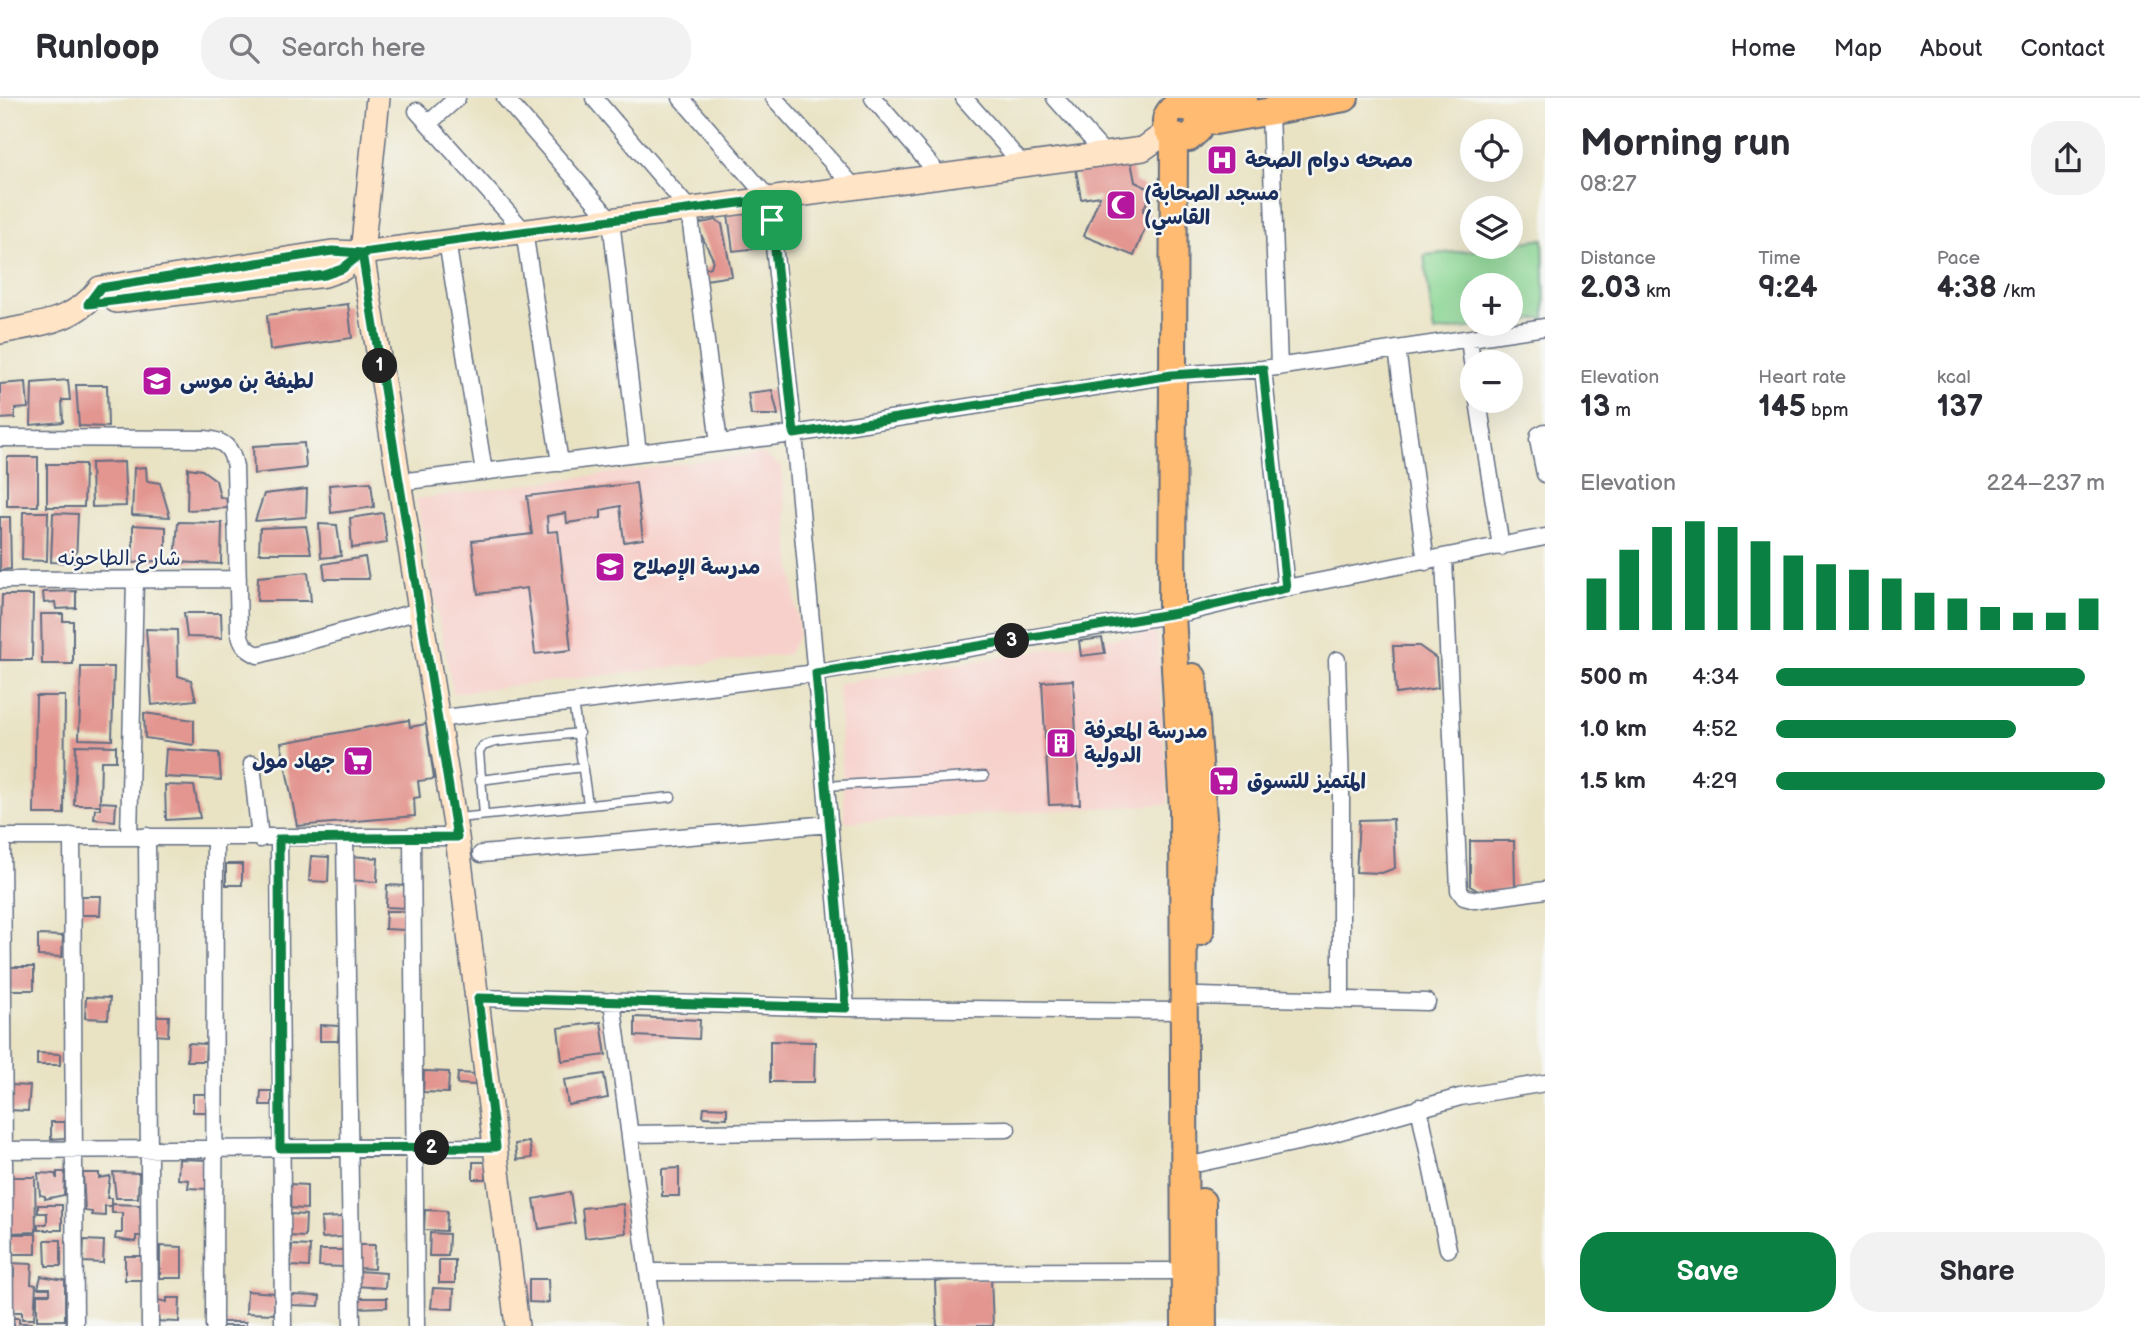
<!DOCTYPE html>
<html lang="en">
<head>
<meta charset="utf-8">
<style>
	:root { --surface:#fff; --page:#f2f2f3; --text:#2b2b33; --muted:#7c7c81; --line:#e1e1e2; --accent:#0b8043 }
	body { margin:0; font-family:"Balsamiq Sans","Playpen Sans Arabic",sans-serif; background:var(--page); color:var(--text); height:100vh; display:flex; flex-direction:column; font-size:26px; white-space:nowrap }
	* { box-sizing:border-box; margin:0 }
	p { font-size:23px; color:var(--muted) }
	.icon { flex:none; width:38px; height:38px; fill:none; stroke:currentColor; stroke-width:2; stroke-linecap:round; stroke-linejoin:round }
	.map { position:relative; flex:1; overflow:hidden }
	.drawer { display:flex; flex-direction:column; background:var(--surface); width:595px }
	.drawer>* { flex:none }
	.controls { position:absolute; left:1460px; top:21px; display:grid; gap:14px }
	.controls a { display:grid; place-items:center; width:63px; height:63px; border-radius:50%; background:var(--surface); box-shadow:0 7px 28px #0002; font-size:35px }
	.pin { position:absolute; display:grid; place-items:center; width:60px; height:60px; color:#fff; margin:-30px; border-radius:14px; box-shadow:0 4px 10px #0006 }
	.km { position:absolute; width:35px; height:35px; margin:-18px; border-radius:50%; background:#222; color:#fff; font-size:19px; line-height:35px; text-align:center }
	.round { display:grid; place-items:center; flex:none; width:74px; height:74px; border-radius:28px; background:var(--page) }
	.overview { display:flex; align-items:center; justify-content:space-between; height:119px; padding:0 35px }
	h1 { font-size:38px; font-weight:600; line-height:52px }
	.metrics { display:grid; grid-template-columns:repeat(3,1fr); gap:10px; height:119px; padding:7px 35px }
	.metrics div { display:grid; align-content:center }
	.metrics b { font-size:30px; font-weight:600 }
	.metrics small { font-size:19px; font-weight:400 }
	.metrics p { font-size:19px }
	.chart { height:196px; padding:14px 35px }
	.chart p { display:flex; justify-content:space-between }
	.chart svg { width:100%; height:126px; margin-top:7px; stroke:var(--accent); stroke-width:6 }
	.button { display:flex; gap:14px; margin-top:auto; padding:14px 35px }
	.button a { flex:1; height:80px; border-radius:28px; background:var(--accent); color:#fff; font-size:28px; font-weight:600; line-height:80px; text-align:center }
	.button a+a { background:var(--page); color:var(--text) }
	ul { padding:0 35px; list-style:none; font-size:23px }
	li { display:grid; grid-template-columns:112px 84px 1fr; align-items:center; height:52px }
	li i { height:18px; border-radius:9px; background:var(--accent) }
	header { display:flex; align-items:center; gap:42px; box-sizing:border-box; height:98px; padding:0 35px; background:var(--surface); border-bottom:2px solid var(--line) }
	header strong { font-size:33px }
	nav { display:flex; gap:38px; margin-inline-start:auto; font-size:24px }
	.search { width:490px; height:63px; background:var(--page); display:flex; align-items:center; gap:18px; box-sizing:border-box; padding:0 24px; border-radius:28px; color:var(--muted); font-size:26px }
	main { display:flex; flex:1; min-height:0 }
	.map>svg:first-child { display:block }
	.built { fill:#f7d0cb }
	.green { fill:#8bd794; stroke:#538379; stroke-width:2 }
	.building { fill:#e39590 }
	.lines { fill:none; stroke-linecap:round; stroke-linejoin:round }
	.lane-casing { stroke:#636e82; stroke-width:11 }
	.street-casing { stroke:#636e82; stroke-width:19 }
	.secondary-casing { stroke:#636e82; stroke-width:26 }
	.primary-casing { stroke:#636e82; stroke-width:30 }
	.lane { stroke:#fff; stroke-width:8 }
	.street { stroke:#fff; stroke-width:16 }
	.secondary { stroke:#ffe4c6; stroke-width:23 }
	.primary { stroke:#febb71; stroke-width:26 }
	.route-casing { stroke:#fff; stroke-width:14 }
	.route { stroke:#0b8043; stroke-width:9 }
	.labels { text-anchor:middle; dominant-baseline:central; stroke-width:5; stroke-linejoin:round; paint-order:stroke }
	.poi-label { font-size:21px; font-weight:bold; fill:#1b2f5e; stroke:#f6f6f2; text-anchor:start }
	.street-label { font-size:21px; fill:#1b2f5e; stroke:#f6f6f2 }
</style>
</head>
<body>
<header>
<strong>Runloop</strong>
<div class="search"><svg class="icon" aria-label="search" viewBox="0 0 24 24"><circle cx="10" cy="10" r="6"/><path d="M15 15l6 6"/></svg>Search here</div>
<nav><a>Home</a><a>Map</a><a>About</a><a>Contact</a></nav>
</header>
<main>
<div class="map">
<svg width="1545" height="1228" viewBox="0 0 1545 1228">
	<rect width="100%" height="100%" fill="#f6f6f2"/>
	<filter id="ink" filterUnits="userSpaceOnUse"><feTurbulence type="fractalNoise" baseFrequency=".0143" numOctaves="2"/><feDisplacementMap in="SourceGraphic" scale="14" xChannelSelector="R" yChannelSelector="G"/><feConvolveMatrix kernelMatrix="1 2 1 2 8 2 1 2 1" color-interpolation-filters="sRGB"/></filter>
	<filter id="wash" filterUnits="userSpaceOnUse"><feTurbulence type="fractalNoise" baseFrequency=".00686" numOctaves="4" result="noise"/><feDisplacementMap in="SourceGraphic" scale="28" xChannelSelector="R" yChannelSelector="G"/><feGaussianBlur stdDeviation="1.57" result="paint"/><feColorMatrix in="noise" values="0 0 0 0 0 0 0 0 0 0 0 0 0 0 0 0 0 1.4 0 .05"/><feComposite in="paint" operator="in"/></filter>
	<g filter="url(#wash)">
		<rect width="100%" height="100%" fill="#e9e3c4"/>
		<path class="built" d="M761,355L781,369L799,536L788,556L453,595L416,401Z
			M1157,533L1168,706L845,724L838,586Z"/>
		<path class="green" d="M1543,141L1545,220L1510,225V187H1472V226H1502L1434,234L1424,157L1510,149V146Z"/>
		<g id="blocks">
			<path class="building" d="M1131,63L1135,84L1152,92L1143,113L1150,118L1134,158L1084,138L1100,98L1081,101L1076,72Z
				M753,115L759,150L733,153L728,117Z
				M716,122L722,126L732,178L705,182L704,171L711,169L713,161L696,126Z
				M348,206L352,240L270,252L267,217Z
				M68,282L70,302H62L63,324L31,327L32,285Z
				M26,284L28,310L15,311V320L0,321V286Z
				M76,287H107L108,329L79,328Z
				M772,292L778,317H751L748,295Z
				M304,345L306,370L254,376L253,348Z
				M7,359H38V408H7Z
				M124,364L126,408L92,409L91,365Z
				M47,366H85L84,409H47Z
				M146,369L147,383L160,385L170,419L132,417L134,370Z
				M188,370L202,372L216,382L220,399L226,400L228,410L187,412Z
				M371,384L374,409L331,415L329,387Z
				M636,385L643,441L624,444L620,408L601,412V420L567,425L566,415L547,418L548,434L558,433L571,552L535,556L527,490L478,496L472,443L532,436L527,398Z
				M307,391L306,419L255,423L264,396Z
				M23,414H48L47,463L22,462Z
				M53,415L78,416L76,465L51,464Z
				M383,415L387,445L352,450L350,420Z
				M0,419H10L11,471L0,472Z
				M178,424L222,425L221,466L175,464Z
				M319,426L337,427L341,458L321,460Z
				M133,427L166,429V462L133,465Z
				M306,428L311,455H259L260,430Z
				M365,459L369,481H325L323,466Z
				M308,474L311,503H257L258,479Z
				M76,493V510L56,511L55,504L44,505L43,494Z
				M2,497H33L32,562H0Z
				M184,515H221L222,540L187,539Z
				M41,516H63V523H73V566H42Z
				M146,531L177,532L178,578L191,582L196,602L152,607Z
				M1102,540L1105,555L1081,558L1079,543Z
				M1393,548H1419L1436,560L1438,590L1396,596Z
				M81,569H114L112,642L79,641Z
				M1073,582L1080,706L1049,707L1042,584Z
				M36,598H65L64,716H34Z
				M144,615L194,622V647L145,640Z
				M409,622L410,629L426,626L434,681L418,683L420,699L414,700L415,718L297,728L281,645Z
				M76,647L116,648V663H101L100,704L116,705L115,723L94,721L95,711H100V707H74Z
				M166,651L219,655L221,682L164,679Z
				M165,687L194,688L200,720L166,722Z
				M1393,721L1395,770L1382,775L1356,774L1359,722Z
				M1470,743H1514L1515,789L1483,796L1470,788Z
				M311,758L329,759L328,784L309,783Z
				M350,758L378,760L377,784L349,782Z
				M226,766H242V787H226Z
				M387,787L407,788L406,810L386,809Z
				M81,798H101L100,817H81Z
				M386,813H406L405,832L385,831Z
				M38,837L63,838L62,859L38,858Z
				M8,869H34V892H7Z
				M86,899L110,900L108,921L85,920Z
				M153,918H169L168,938L153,937Z
				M635,919L700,922L699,941L635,938Z
				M601,924L606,957L562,963L558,930Z
				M320,927L339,928L338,943H320Z
				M770,943L815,944L814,984H770Z
				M188,945L206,946L205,963H187Z
				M37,955L60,956V967H37Z
				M424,973L449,974L448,995L423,994Z
				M458,975L477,976L476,987L457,986Z
				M604,976L608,1000L568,1007L564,982Z
				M10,987L30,988L28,1013L9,1012Z
				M261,993H272V1007H260Z
				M193,996H208V1014H193Z
				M704,1009L727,1010V1020L703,1019Z
				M51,1024H65V1040L51,1041Z
				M529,1044L532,1060L517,1062L515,1046Z
				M179,1061L208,1062L207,1091L188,1090L189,1082L178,1081Z
				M473,1064H486V1081H473Z
				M679,1070V1098H662V1071Z
				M57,1074H65L64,1097L45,1101V1098L40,1097L38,1075L55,1076L57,1081Z
				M113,1074L139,1075L138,1100H116Z
				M83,1075H99V1080L110,1078L107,1100H111V1108H105V1118L92,1117V1114L85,1113Z
				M8,1079H35L36,1134L8,1135Z
				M289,1086L307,1087V1111L288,1110Z
				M570,1094L575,1125L539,1131L534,1101Z
				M112,1106L140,1107L141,1138H136V1144L115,1141L116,1135H122V1115H112Z
				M623,1106L626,1135L585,1140L582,1110Z
				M38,1107H62V1132H38V1126H47V1115H38Z
				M425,1112L447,1113L446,1133L424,1132Z
				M290,1116L306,1117L305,1139L289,1138Z
				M343,1119L344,1139L322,1140L321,1120Z
				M430,1135L449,1136L448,1158H429Z
				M8,1136H36V1156H12V1148L7,1147Z
				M45,1142H61V1168H46Z
				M84,1142L104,1143L103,1165L83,1164Z
				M292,1147L310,1148L309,1169L291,1168Z
				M358,1147H375L374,1171L358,1170Z
				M160,1148L182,1149V1180H160Z
				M320,1152H346L345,1169L319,1168Z
				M125,1158H143L144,1182H125Z
				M439,1162H455V1185H439Z
				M8,1165L32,1166L31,1186L36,1187L34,1221H22V1214H12L7,1177L14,1178V1171H8Z
				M357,1173L386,1175L385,1190L356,1188Z
				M41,1178L65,1182V1222H37V1196H50V1190H38Z
				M991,1180L993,1228H937L935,1183Z
				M529,1181H548L549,1205L529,1204Z
				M433,1190L454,1191L453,1211L431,1210Z
				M247,1193L275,1195L274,1216L246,1215Z
				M291,1197L320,1198L319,1208L291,1207Z
				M167,1200H180L179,1224L152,1223L153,1201L167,1204Z
				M357,1200H387V1209L357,1210Z
				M9,1220H19V1225H31L30,1228H14V1225H9Z
				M219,1224H246V1228H219Z"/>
		</g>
	</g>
	<g filter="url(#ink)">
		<use href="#blocks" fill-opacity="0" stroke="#636e82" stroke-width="2"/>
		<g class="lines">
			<g class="lane-casing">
				<path id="lane" d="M573,604L588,706
					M480,682L583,669
					M826,688L984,678
					M484,717L479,654L483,648L495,644L579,635
					M458,720L671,699"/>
			</g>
			<g class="street-casing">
				<path id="street" d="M505,0L611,122L638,355
					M594,0L689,111L719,345
					M774,0L854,89
					M873,0L940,78
					M964,0L1023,67
					M1055,0L1105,56
					M417,13L524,133L560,365
					M1270,14L1279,269
					M429,25L457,0
					M447,143L484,374
					M1469,241L1472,264
					M1397,251L1426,464
					M1263,271L1286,490
					M1478,303L1501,449
					M1545,334L1539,337L1538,342L1545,376
					M0,340L205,341C224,342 232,350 235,369L239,532C241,546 245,551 258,557L419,513
					M399,384L794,336L1172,277L1263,271L1545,229
					M1444,461L1459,792L1464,799L1475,802L1545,792
					M0,482L238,481
					M1337,562L1341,690V901
					M436,621L816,575L1188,514L1286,490L1545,439
					M252,666L260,741
					M72,738L75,1228
					M129,738L135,481
					M147,738L150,1228
					M412,738L416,1228
					M0,739H457
					M2,739L5,1228
					M345,740L352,1228
					M279,741L283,1228
					M481,756L830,726
					M1199,898L1427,904
					M478,900L846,910L794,336L769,101L681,0
					M612,903L655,1228
					M846,910L1183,913
					M1419,1009L1448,1151
					M630,1036L1007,1031
					M0,1052L496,1049
					M1200,1065L1316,1040L1460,999L1545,985
					M648,1174L1185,1173
					M214,1228L215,740"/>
			</g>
			<g class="secondary-casing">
				<path id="secondary" d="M378,0L362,155L457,739L517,1228
					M116,203L325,177L342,171L362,155
					M0,234C39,226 75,224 100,190L332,154L362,155L1143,51L1168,33"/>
			</g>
			<g class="primary-casing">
				<path id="primary" d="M1193,10L1199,20L1198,32L1189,40C1167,44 1157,20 1176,8L1193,10L1244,0
					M1215,23L1345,0
					M1174,39L1172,516L1183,712L1185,1228
					M1193,579L1203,720L1200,834
					M1202,1104L1203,1228"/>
			</g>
			<use href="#lane" class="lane"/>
			<use href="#street" class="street"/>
			<use href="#secondary" class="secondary"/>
			<use href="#primary" class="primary"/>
		</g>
	</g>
	<g class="lines" filter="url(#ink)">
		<g class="route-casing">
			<path id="route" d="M772,122L769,101L362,155L342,171L325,177L88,206L100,190L332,153L362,155L457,739L279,741L280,1050L496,1049L478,900L846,910L816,575L1188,513L1286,490L1263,271L1172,277L794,336L772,122"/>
		</g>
		<use href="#route" class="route"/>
	</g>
	<defs>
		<g id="hospital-square" transform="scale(1.575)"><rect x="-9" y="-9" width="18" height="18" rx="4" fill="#b5179e" stroke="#f6f6f2"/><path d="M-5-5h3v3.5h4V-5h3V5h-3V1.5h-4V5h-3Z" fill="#fff"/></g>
		<g id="mosque-square" transform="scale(1.575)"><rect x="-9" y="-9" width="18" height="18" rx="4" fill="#b5179e" stroke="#f6f6f2"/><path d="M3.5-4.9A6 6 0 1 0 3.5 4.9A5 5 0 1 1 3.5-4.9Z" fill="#fff"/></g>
		<g id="school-square" transform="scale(1.575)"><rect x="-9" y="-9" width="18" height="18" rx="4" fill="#b5179e" stroke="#f6f6f2"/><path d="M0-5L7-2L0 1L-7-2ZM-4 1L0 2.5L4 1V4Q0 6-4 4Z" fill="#fff"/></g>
		<g id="building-square" transform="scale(1.575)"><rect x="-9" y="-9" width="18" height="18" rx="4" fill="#b5179e" stroke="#f6f6f2"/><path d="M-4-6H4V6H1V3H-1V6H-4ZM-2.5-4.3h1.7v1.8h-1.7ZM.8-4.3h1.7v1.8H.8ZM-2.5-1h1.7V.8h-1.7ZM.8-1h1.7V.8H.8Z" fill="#fff"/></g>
		<g id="supermarket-square" transform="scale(1.575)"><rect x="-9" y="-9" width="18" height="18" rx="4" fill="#b5179e" stroke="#f6f6f2"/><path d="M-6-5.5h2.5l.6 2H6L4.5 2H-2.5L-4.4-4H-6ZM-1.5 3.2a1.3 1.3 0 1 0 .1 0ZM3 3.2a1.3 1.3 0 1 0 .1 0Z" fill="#fff"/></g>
	</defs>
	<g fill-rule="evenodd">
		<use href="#hospital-square" x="1222" y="62"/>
		<use href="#mosque-square" x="1121" y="107"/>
		<use href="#school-square" x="157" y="283"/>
		<use href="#school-square" x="610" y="469"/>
		<use href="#building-square" x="1061" y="645"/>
		<use href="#supermarket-square" x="358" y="663"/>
		<use href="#supermarket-square" x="1224" y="683"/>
	</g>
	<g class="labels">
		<g class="poi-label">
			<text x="1245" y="62">مصحه دوام الصحة</text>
			<text x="1144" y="95">(مسجد الصحابة<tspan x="1144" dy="24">(القاسي</tspan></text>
			<text x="180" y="283">لطيفة بن موسى</text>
			<text x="633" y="469">مدرسة الإصلاح</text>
			<text x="1084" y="633">مدرسة المعرفة<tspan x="1084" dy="24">الدولية</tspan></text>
			<text x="335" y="663" text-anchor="end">جهاد مول</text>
			<text x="1247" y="683">المتميز للتسوق</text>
		</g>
		<g class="street-label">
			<text x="119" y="460">شارع الطاحونه</text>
		</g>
	</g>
</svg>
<div class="controls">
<a><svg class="icon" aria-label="locate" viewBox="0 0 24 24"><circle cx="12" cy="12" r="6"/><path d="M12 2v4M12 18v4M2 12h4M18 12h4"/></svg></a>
<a><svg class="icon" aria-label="layers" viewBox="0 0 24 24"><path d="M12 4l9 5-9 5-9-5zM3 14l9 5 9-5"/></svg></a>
<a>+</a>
<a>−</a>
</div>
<div class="pin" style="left:772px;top:122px;background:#1e9e55"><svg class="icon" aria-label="arrive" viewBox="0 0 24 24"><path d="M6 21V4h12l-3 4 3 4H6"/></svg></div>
<b class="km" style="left:380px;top:268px">1</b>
<b class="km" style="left:432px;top:1050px">2</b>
<b class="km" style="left:1012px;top:543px">3</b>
</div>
<section class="drawer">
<div class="overview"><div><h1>Morning run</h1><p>08:27</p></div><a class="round"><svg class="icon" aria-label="share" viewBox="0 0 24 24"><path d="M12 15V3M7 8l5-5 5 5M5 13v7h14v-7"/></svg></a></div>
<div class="metrics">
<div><p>Distance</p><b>2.03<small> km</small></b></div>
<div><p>Time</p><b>9:24</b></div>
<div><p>Pace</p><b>4:38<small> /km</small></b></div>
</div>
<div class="metrics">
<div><p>Elevation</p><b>13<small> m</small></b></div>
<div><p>Heart rate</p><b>145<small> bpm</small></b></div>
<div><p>kcal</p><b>137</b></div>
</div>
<div class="chart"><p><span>Elevation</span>224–237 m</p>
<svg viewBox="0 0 160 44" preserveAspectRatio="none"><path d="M5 44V26M15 44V16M25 44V8M35 44V6M45 44V8M55 44V13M65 44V18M75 44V21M85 44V23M95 44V26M105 44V31M115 44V33M125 44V36M135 44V38M145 44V38M155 44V33"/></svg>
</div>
<ul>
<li><b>500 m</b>4:34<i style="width:94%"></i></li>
<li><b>1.0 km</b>4:52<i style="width:73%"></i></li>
<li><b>1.5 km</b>4:29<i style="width:100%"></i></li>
</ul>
<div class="button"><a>Save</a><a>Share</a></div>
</section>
</main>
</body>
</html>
